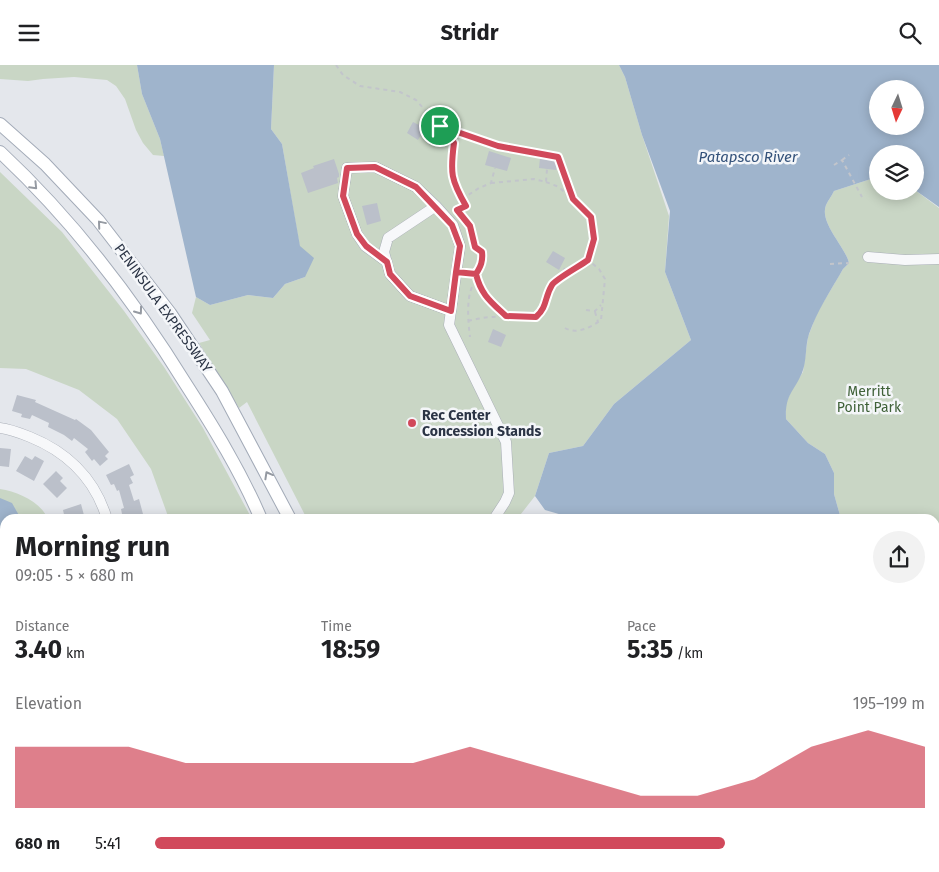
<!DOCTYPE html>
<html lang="en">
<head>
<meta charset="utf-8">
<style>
	:root { --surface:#fff; --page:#f2f2f2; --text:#202124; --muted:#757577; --accent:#d1495b }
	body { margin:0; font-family:"Fira Sans",sans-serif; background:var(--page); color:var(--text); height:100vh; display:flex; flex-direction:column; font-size:19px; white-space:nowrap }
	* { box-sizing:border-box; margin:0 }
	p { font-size:16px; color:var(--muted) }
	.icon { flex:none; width:28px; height:28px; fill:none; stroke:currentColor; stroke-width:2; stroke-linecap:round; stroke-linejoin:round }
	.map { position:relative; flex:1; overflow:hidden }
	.panel { position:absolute; left:0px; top:449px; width:940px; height:359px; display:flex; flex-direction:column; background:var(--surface); border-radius:15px 15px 0 0; box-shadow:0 2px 12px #0003 }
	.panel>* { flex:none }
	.needle { width:32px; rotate:184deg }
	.fabs { position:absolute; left:869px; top:15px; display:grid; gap:10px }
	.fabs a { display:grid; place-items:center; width:55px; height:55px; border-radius:50%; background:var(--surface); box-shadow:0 2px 12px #0003; font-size:25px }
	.pin { position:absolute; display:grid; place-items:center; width:42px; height:42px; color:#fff; margin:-21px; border:2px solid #fff; border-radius:50%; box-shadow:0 1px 5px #0007 }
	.round { display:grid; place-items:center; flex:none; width:52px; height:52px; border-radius:26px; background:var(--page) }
	.summary { display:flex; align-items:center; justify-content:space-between; height:85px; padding:0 15px }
	h1 { font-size:28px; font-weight:700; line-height:38px }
	.metrics { display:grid; grid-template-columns:repeat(3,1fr); gap:8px; height:85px; padding:5px 15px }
	.metrics div { display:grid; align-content:center }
	.metrics b { font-size:25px; font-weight:700 }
	.metrics small { font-size:14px; font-weight:400 }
	.metrics p { font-size:14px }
	.chart { height:140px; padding:10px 15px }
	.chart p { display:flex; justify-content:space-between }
	.chart svg { width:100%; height:90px; margin-top:5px; fill:var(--accent); opacity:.7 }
	ul { padding:0 15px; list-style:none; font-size:16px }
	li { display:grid; grid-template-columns:80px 60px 1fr; align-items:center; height:38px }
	li i { height:12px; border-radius:6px; background:var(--accent) }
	header { display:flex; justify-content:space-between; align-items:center; height:65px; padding:0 15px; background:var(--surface); font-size:22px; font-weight:700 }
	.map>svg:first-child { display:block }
	.green { fill:#c9d6c5 }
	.water { fill:#9fb4cc; fill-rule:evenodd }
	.building { fill:#bbc0ca }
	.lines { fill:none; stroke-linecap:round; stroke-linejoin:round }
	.minor-casing { stroke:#a9aeb7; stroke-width:11 }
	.major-casing { stroke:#a3abb8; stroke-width:14 }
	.path { stroke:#c2c5cb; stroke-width:2; stroke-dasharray:4 4; stroke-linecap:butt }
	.minor { stroke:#f7f8fa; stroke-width:10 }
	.major { stroke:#fff; stroke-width:12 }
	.rail-casing { stroke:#7d8696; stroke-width:5 }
	.rail { stroke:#f4f6f9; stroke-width:3; stroke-dasharray:9; stroke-linecap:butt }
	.oneway { stroke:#959aa2 }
	.route-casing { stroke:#fff; stroke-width:10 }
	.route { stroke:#d1495b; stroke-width:6 }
	.poi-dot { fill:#d1495b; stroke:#f4f6f9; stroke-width:2 }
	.labels { text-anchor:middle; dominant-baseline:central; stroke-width:5; stroke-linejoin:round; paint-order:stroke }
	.street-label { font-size:14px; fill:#2b3445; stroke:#f4f6f9 }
	.park-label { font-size:14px; fill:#3f6138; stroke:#f4f6f9 }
	.poi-label { font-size:14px; font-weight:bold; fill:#2b3445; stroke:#f4f6f9; text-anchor:start }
	.water-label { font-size:15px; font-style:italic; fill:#34527a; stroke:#f4f6f9 }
</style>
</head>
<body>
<header><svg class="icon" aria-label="menu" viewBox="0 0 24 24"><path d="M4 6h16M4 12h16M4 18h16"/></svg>Stridr<svg class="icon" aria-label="search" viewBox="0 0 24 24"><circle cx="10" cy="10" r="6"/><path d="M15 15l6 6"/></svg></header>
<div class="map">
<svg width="939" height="807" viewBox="0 0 939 807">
	<rect width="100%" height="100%" fill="#e4e7ec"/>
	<path class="green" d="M0,0H137L142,29L160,74L164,91L153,90L143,78L136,65L125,34L116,21L107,15L74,12L43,14L28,16L0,14Z
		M274,0H619L625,12L642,70L669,151L665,207L691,275L614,339L583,381L549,388L535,431L517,454H307L247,337L239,343L199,278L210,275L192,248L196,232L210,240L248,230L273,233L285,219L305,212L282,79L271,64Z
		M0,107L62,167L124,246L164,302L203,363L252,454H169L151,404L117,354L79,325L26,304L0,303Z
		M877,112L878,126H915V125L939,143V807H916L912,803L935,802V454H841L834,429V408L825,389L808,378L786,354V338L792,324L803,307L808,272L817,248L843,204L849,198C845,181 819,158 826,140C828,135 832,131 834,126Z
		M0,424C18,427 40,436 48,454H5V576L0,573Z
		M319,802L372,803L382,807H314Z
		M239,803L247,807H156L148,803Z
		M639,803H701L702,807H639Z"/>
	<path class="water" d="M137,0H274L271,64L282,79L300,181L314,193L305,212L285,219L273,233L248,230L210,240L196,232L160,74L142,29Z
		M619,0H939V142L915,125V89H878L877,112L834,126C832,131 828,135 826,140C819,158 845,181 849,198L843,204C831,225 817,246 809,269C805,281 807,296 802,308C793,328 785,330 786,354L808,378L825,389L834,408V429L841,454H576L545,445L535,431L549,388L583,381L614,339L691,275L665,207L670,146L642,70L625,12ZM878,24H915V61H878Z
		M0,433L12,438L21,454H5V552L0,549Z
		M912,803L916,807H705L703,803Z"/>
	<path class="building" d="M413,57L425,63L418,75L407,68Z
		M489,86L511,93L507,106L485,100Z
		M540,93L557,96L556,105L539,103Z
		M334,94L339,109V112L337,113L338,118L308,128L301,108L314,103L313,101Z
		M377,138L381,156L367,160L362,141Z
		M553,186L565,193L559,205L546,197Z
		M493,264L506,270L501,282L488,277Z
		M17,330L36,335L35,337L75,355L76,354L91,365L109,387L105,391L108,394L100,401L94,394L92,396L85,387L88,384L74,373L72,376L64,370L48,362L49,358L32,350L30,354L21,352L22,349L12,346Z
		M0,383L11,384L9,402L0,401Z
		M25,391L32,395L35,391L44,396L34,416L16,406Z
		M129,399L134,410L130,412L133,418L129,420L134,436L139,434L143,449L123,454L121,444L124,443L119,425L117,426L114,419L111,420L106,410Z
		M56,406L63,413L60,416L67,423L57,433L43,419Z
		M81,439L85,454H65L63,445Z"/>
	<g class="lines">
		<g class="minor-casing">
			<path id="minor" d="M868,192L905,195L939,194
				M387,197L365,181L357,169L343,131L347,103L375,102L416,122L436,141
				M451,246L410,231L390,209L384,187L388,173L436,141L453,160L460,181L449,260L506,377L509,428L505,437L494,454
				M0,363C10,364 20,368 30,372C67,387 95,414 107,454
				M0,634L5,637
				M0,704L5,707
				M260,802L268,807
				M589,802V807
				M291,807L296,802
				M511,807V802"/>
		</g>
		<g class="major-casing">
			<path id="major" d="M0,59L45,99L98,155L170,248L222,326L290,454
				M0,87C74,156 134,235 187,321C214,363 241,407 261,454
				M385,802L391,807
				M405,802L407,807
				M432,802L434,807"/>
		</g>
		<path class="path" d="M336,0L343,10L360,21L400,27L416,35L454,78C450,108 451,114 466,141L457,145L470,161L475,182L482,187C483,196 481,201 476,209
			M419,60L426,48
			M441,62L498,81L558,92L573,134
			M842,95L849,90
			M834,100L842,95L862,132
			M546,117L559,122L591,152L594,174L588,195L570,208L560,201
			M491,118L534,114L546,117L547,104
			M462,134L479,123L491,118L495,103
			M830,199L849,198
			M467,208L476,209L477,215C465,225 468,256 470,272
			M477,215L484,230L507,251
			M586,245L595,246L601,240
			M595,247L598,257
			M468,256C490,250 514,251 536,252C548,241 543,231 552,219C556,214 564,211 570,208
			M565,263C577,270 591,262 601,255L605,214L599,204L588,195"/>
		<use href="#minor" class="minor"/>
		<use href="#major" class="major"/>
		<g class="rail-casing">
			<path id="rail" d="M0,724L5,727
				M140,802L148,807"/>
		</g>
		<use href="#rail" class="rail"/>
	</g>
	<defs><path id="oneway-chevron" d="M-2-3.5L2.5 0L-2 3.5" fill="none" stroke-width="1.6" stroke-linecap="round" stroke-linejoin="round" transform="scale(1.25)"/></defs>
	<g class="oneway">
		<use href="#oneway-chevron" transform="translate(34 121) rotate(46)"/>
		<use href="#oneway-chevron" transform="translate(101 159) rotate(-130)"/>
		<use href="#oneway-chevron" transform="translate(139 246) rotate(54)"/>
		<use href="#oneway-chevron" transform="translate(268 410) rotate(-119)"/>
	</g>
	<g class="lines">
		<g class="route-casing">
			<path id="route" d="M440,61L454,78C450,108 451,115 466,141L457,145L470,161L475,182L482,187C483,196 481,201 476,209L456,207L451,246L410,231L390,209L387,197L366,181L357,169L343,131L347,103L375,102L416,122L452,160L460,181L456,207L476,209C481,230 491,237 506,251L536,252C548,241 544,233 552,220C556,214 580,201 588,195L594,174L591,152L573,134L558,92L498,81L440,61"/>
		</g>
		<use href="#route" class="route"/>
	</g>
	<circle class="poi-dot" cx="412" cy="358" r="5"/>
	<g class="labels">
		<g class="street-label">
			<text transform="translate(163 243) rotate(54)">PENINSULA EXPRESSWAY</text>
		</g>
		<g class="park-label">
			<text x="869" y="326">Merritt<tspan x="869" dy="16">Point Park</tspan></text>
		</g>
		<g class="poi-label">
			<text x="422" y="350">Rec Center<tspan x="422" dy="16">Concession Stands</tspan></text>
		</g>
		<g class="water-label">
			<text x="748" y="92">Patapsco River</text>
		</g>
	</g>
</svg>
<div class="fabs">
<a><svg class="needle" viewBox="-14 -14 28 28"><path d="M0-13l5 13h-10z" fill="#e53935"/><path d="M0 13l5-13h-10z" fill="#757577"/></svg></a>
<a><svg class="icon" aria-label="layers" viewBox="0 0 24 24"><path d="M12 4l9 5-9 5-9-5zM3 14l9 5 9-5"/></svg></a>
</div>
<div class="pin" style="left:440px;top:61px;background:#1e9e55"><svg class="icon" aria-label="arrive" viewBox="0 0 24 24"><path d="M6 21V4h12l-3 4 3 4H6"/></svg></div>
<section class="panel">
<div class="summary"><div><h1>Morning run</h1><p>09:05 · 5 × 680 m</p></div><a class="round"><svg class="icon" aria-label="share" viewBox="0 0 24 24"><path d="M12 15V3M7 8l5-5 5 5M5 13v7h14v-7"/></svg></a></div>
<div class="metrics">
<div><p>Distance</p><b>3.40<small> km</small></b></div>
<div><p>Time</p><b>18:59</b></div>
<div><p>Pace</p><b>5:35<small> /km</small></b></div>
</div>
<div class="chart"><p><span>Elevation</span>195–199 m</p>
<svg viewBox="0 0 160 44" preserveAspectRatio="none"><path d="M0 44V14L10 14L20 14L30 22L40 22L50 22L60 22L70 22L80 14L90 22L100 30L110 38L120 38L130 30L140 14L150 6L160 14V44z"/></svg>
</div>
<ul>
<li><b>680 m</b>5:41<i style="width:74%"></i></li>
</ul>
</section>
</div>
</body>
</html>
